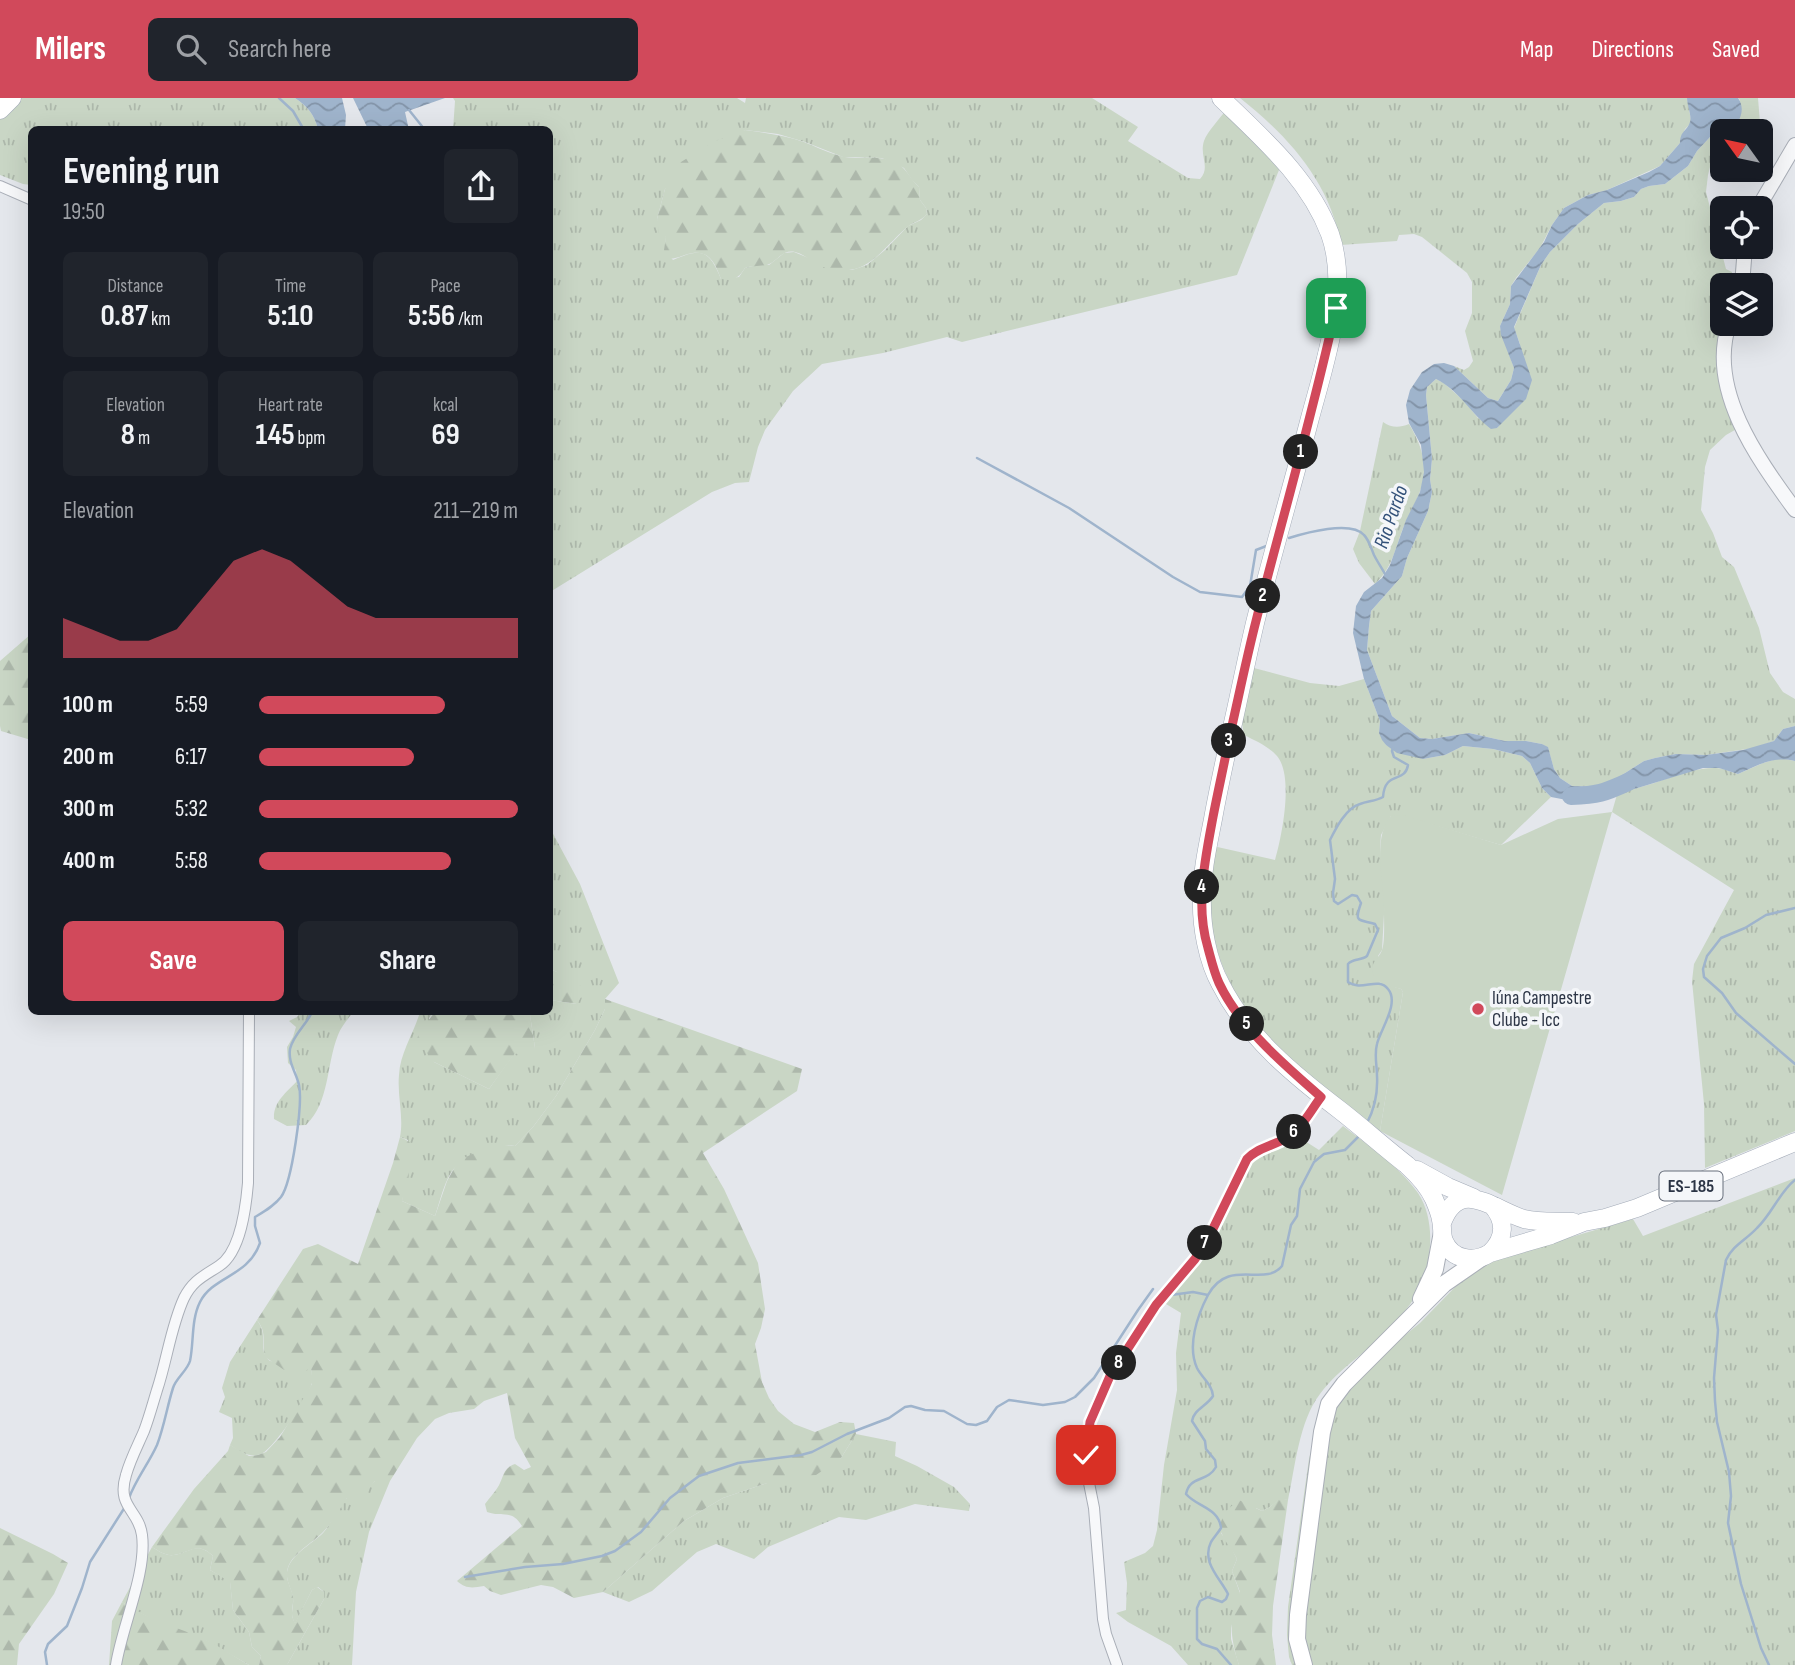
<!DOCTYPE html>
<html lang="en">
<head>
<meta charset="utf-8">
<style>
	:root { --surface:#171b24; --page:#20242c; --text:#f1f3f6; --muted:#9ea1a6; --accent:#d1495b }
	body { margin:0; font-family:"Sofia Sans Condensed",sans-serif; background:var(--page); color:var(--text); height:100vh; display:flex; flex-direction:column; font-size:26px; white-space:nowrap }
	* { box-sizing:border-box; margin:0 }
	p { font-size:23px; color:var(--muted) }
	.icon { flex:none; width:38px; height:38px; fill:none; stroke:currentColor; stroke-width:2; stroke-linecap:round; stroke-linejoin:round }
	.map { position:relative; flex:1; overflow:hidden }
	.drawer { position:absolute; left:28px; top:28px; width:525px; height:889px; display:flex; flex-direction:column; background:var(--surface); border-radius:10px; box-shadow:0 7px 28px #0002 }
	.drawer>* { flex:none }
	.needle { width:46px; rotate:303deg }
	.tools { position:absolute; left:1710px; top:21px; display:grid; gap:14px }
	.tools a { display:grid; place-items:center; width:63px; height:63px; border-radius:10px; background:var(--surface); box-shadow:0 7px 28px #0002; font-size:35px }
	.pin { position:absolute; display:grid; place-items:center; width:60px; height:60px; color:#fff; margin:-30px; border-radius:14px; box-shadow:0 4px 10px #0006 }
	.km { position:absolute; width:35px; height:35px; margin:-18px; border-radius:50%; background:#222; color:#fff; font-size:19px; line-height:35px; text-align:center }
	.round { display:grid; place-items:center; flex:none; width:74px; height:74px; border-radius:10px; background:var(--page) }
	.overview { display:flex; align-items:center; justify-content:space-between; height:119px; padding:0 35px }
	h1 { font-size:38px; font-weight:700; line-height:52px }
	.metrics { display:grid; grid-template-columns:repeat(3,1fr); gap:10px; height:119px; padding:7px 35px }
	.metrics div { display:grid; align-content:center; border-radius:10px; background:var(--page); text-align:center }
	.metrics b { font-size:30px; font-weight:700 }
	.metrics small { font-size:19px; font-weight:400 }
	.metrics p { font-size:19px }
	.chart { height:196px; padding:14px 35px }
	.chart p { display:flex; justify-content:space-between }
	.chart svg { width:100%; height:126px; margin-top:7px; fill:var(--accent); opacity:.7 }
	.action { display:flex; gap:14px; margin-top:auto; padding:14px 35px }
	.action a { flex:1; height:80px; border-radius:10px; background:var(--accent); color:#fff; font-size:28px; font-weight:700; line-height:80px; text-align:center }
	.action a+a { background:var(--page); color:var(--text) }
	ul { padding:0 35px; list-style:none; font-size:23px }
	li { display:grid; grid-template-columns:112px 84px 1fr; align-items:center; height:52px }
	li i { height:18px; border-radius:9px; background:var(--accent) }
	header { display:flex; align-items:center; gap:42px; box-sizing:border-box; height:98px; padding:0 35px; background:var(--accent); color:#fff }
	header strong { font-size:33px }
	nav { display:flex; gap:38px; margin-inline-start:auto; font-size:24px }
	.search { width:490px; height:63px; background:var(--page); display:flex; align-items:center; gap:18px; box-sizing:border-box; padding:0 24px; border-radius:10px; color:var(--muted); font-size:26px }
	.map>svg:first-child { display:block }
	.grass { fill:url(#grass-tufts); fill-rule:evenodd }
	.forest { fill:url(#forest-firs) }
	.garden { fill:#c9d6c5 }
	.water { fill:url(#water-waves) }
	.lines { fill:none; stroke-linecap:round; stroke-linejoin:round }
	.stream { stroke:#9fb4cc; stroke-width:2.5 }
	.river { stroke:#9fb4cc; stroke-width:18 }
	.minor-casing { stroke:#a9aeb7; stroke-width:12 }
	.tertiary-casing { stroke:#a9aeb7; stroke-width:16 }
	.secondary-casing { stroke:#a9aeb7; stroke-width:18 }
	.primary-casing { stroke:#a3abb8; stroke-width:19 }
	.minor { stroke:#f7f8fa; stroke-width:10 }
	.tertiary { stroke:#f7f8fa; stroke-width:14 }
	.secondary { stroke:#fff; stroke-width:16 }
	.primary { stroke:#fff; stroke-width:18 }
	.route-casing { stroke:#fff; stroke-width:14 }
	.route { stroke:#d1495b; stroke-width:9 }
	.poi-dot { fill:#d1495b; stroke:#f4f6f9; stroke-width:2.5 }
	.labels { text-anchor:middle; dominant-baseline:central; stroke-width:7; stroke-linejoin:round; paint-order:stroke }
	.shield { fill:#f4f6f9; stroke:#676e7b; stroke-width:2 }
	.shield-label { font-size:18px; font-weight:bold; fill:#2b3445 }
	.poi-label { font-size:19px; fill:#2b3445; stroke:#f4f6f9; text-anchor:start }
	.water-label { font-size:21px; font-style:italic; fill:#34527a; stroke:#f4f6f9 }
</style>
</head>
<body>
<header>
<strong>Milers</strong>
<div class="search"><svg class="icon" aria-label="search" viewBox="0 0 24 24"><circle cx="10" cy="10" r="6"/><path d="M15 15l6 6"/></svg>Search here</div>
<nav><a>Map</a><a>Directions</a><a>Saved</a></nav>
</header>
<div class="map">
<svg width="1795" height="1567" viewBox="0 0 1795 1567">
	<defs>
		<pattern id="grass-tufts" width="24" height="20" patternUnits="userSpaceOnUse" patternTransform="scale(1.75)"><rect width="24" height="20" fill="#c9d6c5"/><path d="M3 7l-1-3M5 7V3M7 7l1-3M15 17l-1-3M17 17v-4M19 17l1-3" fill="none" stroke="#adb8ab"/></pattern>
		<pattern id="forest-firs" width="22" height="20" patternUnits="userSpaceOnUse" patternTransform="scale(1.75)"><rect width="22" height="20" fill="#c9d6c5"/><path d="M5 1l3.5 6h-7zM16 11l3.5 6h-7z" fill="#adb8ab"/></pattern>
		<pattern id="water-waves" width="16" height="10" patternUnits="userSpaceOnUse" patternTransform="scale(1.75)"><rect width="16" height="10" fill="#9fb4cc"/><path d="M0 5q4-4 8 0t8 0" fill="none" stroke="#8293a7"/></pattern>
	</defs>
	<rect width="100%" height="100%" fill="#e4e7ec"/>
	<path class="grass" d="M12,0H295C308,9 314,16 318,31L32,32L31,87L23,86L0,77V12Z
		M453,0H737L745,5L746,0H1092L1138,29L1128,43L1188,80L1200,81C1211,69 1199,58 1204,43C1207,34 1221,19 1227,11L1283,62L1237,177L962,244L947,239L883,255L822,266L793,293L765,332L758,349L749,384L735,385L712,394L550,494V32H453L455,3ZM745,32L778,36L805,44L843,59L882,60L904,70L912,82L919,89L920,102L926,110L927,116L921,122L908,128L885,152L867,167L852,172H838L794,154L784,155L769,167H757L745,170L739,179L721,181C709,151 701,150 673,162L665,152L666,139L657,121L665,91Z
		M1240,0H1687L1691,22L1690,26L1685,31L1680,45L1660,68L1607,92L1588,97L1564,110L1552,127L1540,150L1516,180L1511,188L1510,206L1500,228L1502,237L1514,270L1511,282L1498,303L1488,300L1454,268L1464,272L1469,269L1473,263L1465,233L1472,215V184L1467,175L1422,139L1414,136L1399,137L1397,143L1341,147C1330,84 1288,38 1240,0Z
		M1738,0H1758L1760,25L1756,33H1731L1734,30L1740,2Z
		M1722,35V60L1711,65L1708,77L1706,94L1726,171L1732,174V187H1722L1720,250L1742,328L1726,337L1710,352L1705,369L1701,412L1713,435L1722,459L1734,469L1759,530L1770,575L1783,594L1795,601V628L1783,631L1774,643L1754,650L1706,657L1676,656L1655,660L1644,663L1603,689H1592L1572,688L1560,680L1554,671L1548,650L1542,646L1526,643H1505L1469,635L1432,641L1420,640L1392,618L1367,552L1369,528L1371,513L1402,478L1407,460L1428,413L1432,394L1430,381L1432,361L1426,297L1427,289L1436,281L1444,285L1465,304L1478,320L1497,330L1504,322L1520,246L1514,230L1541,167L1550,154L1578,126L1604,105L1621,103L1634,99L1641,91L1649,88L1665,86L1688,68L1697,53L1710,39Z
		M1383,324C1392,330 1399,330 1409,326C1418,341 1424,355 1424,372C1424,391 1414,407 1406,423C1396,445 1394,469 1375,486L1359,465L1353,451L1360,433Z
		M1254,570L1310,585L1339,588L1364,581L1380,623L1379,635L1386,647L1423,661L1445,657L1463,648L1493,651L1522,658L1530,665L1542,690L1551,699L1501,747L1403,718H1391L1381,737L1380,750L1385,798L1382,852L1378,858L1379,884L1401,891L1403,894L1380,1033C1304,980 1216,911 1210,812C1208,791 1212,768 1213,748L1275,762C1282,738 1294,678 1277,658C1268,648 1256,643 1244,637L1241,620Z
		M1780,660L1795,663V1033L1705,1070L1704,1006L1692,883L1694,866L1734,792L1612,714L1618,693C1652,691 1683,669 1716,670C1724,670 1730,674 1738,676L1763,665Z
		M550,730L580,786L619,885L605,901V911L595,932L556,998L533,1029L515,1048C505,1046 497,1049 487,1052C447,1063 447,1082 435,1118L402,1103L408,1042L400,1039C404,1019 397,998 399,977C400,955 414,935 420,914H435L429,920L434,964L489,991L515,954L535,950L530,917L531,914H550V902L577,906L557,874L550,871Z
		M301,914H353C348,921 341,929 338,937C326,967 330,1004 306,1027L287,1028L274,1021C273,1004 286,995 297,983L296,972L288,965L287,949L293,939L296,929L289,923L297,919Z
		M1343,1028C1369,1048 1399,1068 1418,1095C1437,1124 1432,1168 1416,1197C1409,1209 1399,1221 1390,1230C1368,1254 1339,1270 1320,1296C1299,1323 1295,1370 1288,1402L1280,1401L1270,1409L1262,1413L1256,1410L1221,1435L1232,1451L1237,1461L1232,1473L1240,1495L1231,1530V1541L1239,1567H1188L1171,1548L1128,1524L1116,1515L1126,1512L1127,1485L1124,1464L1145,1455L1153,1448L1157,1432L1164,1367L1177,1292L1176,1255L1181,1215L1156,1200L1167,1184L1181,1171L1209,1127L1240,1065L1250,1051L1294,1036L1319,1052Z
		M1795,1080V1567H1292L1289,1559L1287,1537L1288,1509L1309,1361L1319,1323L1388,1251L1420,1225L1458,1186L1479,1170L1496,1161L1633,1121L1643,1138Z
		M257,1222C270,1239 256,1251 270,1263L311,1268C311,1273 313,1280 312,1285C309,1298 273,1352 261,1356C249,1360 240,1354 230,1347L233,1340L232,1320L219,1314L225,1299L222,1290L230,1264Z
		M856,1336L896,1344L895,1358L917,1368L954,1389L970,1406L969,1413L915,1406L866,1422L839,1419L768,1449L754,1461L716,1446L697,1454L652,1493L629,1504L603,1494L684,1423L723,1400L841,1360Z
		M375,1383H390L369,1434L356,1494L352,1567H287L324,1501V1494L318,1489L312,1492L295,1526C289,1514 294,1512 293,1500C292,1492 288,1487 287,1479C285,1459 311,1447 323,1435C332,1425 339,1406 348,1399C357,1392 366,1391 375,1383Z
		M152,1449C159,1453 165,1458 174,1457C191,1454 197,1443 213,1458L210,1472L230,1483L233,1512L249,1534L252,1549L261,1558L259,1567H249L207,1543L158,1524L136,1513L122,1504Z"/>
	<path class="forest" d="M745,32C765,35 785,37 804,44C817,49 830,56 845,59C863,62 881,56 898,66C907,71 911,82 919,89L920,102L926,110L927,116C920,124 912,124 905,131C878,155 866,182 823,169C813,166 805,156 795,154C782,151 777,164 767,167C760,168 752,168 745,170C738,181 733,183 721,181C715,165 709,150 688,156C680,158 675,162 666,160L664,152L666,139L659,135L657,121L665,91L681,64L715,43Z
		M31,536V642L1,633L0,628V563Z
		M550,871C562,877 579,879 584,894L577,906L550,902Z
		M605,901L802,971L797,993L703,1055L724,1091L758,1165L765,1211L761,1230L755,1246L762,1284L769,1300L778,1313L794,1326L815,1334L840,1324L854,1325L856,1336L841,1360L816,1377L764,1386L723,1400L684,1423L603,1494L574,1500L553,1489L541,1487L501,1497L490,1493L484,1488C472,1490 466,1491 457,1483L522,1428C511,1410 503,1420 487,1414L485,1406C490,1399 497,1392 500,1385C504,1376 504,1370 515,1366L524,1372L531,1369L515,1340L507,1295L484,1303L474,1311L449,1315L435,1321L417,1340L390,1383H375L368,1390L366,1401L347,1400C339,1412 331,1427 321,1436C310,1447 286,1459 287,1477C287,1485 292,1491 293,1499C294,1509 289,1515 295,1525L312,1492L317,1489L324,1494V1501L287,1567H259L261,1558L252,1549L249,1534L233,1512L230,1484L210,1472L213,1458C197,1443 190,1455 174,1457C165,1458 159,1453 152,1449L194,1391L228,1353L230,1347L249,1358L258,1357L266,1354L280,1339L312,1286L311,1269L296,1280L265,1259C261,1244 268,1236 257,1222L303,1151L318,1146L358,1166L393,1065L400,1039C409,1043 413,1045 414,1054L402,1103L435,1118L447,1083L456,1067L464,1060L493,1046L515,1048L533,1029L556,998L595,932L605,911Z
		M435,914H531L530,917L535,950L531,959H523L515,955L489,991L434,964L417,942L419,934Z
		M1280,1400L1288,1402L1273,1508L1272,1537L1276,1567H1239C1231,1543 1227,1518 1240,1494L1232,1473L1237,1461C1233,1452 1224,1443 1222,1436C1216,1422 1229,1409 1239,1402L1262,1413L1270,1409Z
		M0,1430L53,1456L68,1465L54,1496L19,1546L17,1567H0Z
		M122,1504C149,1522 177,1529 206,1542C221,1549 235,1559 249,1567H109L112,1523Z"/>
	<path class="garden" d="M1612,714L1502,1097L1380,1033L1403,894L1401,891C1391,888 1377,887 1373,876C1369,865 1379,861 1382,852C1385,845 1384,822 1384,814C1385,785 1371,741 1391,718L1403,717L1501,747L1558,721Z"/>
	<path class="water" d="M295,0H342L346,17L345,31H318C314,16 308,9 295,0Z
		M353,0H445L405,14L409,32L368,31Z
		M1687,0H1738C1746,11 1740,24 1731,33H1722V35L1710,39L1697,53L1688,68L1665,86L1649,88L1641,91L1634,99L1621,103L1604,105L1578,126L1550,154L1541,167L1514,229L1532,282L1526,301L1497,330L1491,331C1471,316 1459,292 1436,281L1427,289L1426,297L1432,361L1430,381L1432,394L1428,413L1407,460L1402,478L1371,513L1369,528L1367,552L1392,618L1420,640L1432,641L1469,635L1505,643H1526L1542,646L1548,649L1554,671L1560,680L1572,688L1592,689H1603L1644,663L1655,660L1676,656L1706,657L1743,652L1774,643L1783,631L1795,628V663C1772,658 1759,667 1738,676L1719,670H1703L1631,692L1603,694L1572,703L1551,699L1542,690L1530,665L1522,658L1493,651L1463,648L1445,657L1423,661L1397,655L1386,647L1382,642L1379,635L1380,623L1364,581L1353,535L1356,508L1364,494L1382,480L1390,467L1406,422L1420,394L1424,374L1421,347L1409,325L1406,307L1410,292L1422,274L1434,266L1444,265L1454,268L1488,300L1498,303L1511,282L1514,270L1501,237L1500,228L1510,206L1511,188L1544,144L1552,127L1564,110L1588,97L1607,92L1649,74L1660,68L1680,45C1680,33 1687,33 1690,24C1692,18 1687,7 1687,0Z"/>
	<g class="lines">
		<path class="stream" d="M279,0L293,13L304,32
			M409,12L425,32
			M977,360L1069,410L1173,479L1200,494L1242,499L1250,488L1256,452L1269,447
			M1289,440C1305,435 1351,422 1364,437C1369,442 1371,450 1374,457C1377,463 1381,469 1385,476
			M1795,810L1766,817L1745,830L1721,840L1707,858L1703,871L1704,879L1722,895L1736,915L1795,966
			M1367,1025C1375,1010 1378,996 1377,978C1377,967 1374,957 1377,946C1380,932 1400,905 1388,891C1378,878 1362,894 1348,884V866C1353,860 1361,863 1367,858L1378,832L1375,826C1358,821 1354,825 1361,805L1357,798L1352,797L1338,806L1334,803L1333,795L1335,781L1330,742C1336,730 1346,710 1360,706C1368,703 1376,703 1383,699C1385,672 1405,686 1408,667L1394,659L1392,653L1393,650
			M1171,1197L1193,1194L1208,1197
			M129,1400C136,1381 149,1365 157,1347C164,1329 167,1309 173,1290C176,1280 187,1273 190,1263C194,1244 191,1222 200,1204C213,1178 248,1179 260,1145L255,1128V1119C265,1113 274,1108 281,1099C292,1084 303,1006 299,987C296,974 288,965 290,951C293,937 307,926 312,914
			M465,1479L525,1469L563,1466L602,1458L615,1453L641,1434L670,1400L699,1378L738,1365L801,1357L812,1354L847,1336L889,1320L905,1309L911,1308L925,1312L944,1313L967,1326L976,1327L987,1323L997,1309L1009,1302L1043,1307L1065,1304L1075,1299L1094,1280L1138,1212L1153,1191
			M47,1567L45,1554L48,1546L67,1528L82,1490L90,1464L125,1409
			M1231,1567L1217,1551L1202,1546L1197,1541V1510L1200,1503L1208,1499L1222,1504L1226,1501L1228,1496C1220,1480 1201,1464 1211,1444C1214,1439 1218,1435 1221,1430C1219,1410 1197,1409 1186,1396C1190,1377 1207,1385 1216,1369L1215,1362L1206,1351L1205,1343L1192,1323C1194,1311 1207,1308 1213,1298C1212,1286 1202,1280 1197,1270C1187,1248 1197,1218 1208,1197C1229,1159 1264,1190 1282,1168L1291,1127L1297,1118L1300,1091L1314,1064L1324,1056L1345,1052L1360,1037
			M1769,1567L1761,1550L1741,1486L1728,1425L1731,1398L1729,1374L1717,1324L1715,1303L1714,1280L1718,1232L1716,1217L1726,1162C1733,1147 1746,1142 1757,1130C1771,1117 1781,1092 1795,1082"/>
		<path class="river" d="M1571,698C1598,697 1604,695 1628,684"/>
		<g class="minor-casing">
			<path id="minor" d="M0,88L32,102
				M116,1567C122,1528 147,1475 142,1437C139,1412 116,1409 126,1377C130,1362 138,1347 144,1333C149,1320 153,1305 157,1292C167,1262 171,1228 184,1200C193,1182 204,1178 219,1168C241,1154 246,1108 248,1085L249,914
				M1117,1567L1106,1536L1103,1521L1094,1410L1088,1380L1086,1357L1087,1342L1090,1324L1099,1301L1110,1278L1144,1225L1156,1207L1195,1161L1208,1141L1246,1061C1257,1049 1272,1048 1285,1041C1301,1032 1311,1013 1321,999"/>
		</g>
		<g class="tertiary-casing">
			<path id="tertiary" d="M1758,110L1795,47
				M1742,187L1745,149
				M1729,226C1707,292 1758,361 1795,412"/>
		</g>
		<g class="secondary-casing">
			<path id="secondary" d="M1421,1201L1435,1171L1442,1134
				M1304,1567L1297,1541L1298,1517L1322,1334L1329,1306L1344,1286L1444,1186L1483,1159"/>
		</g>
		<g class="primary-casing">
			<path id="primary" d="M1221,0C1262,40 1309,80 1330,136C1350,192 1325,264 1310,320C1292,389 1272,457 1255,525C1246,563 1239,600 1230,638C1224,666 1218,693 1213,721C1208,747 1202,772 1202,799C1201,827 1207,862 1221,887C1248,940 1295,978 1341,1013C1364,1031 1385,1050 1407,1067C1418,1077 1428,1088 1434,1101C1437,1108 1440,1115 1441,1122C1443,1129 1441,1136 1444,1143C1452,1162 1474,1165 1490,1155L1551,1137L1584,1124L1605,1120L1637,1110L1795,1044
				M0,12L12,0
				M1417,1072L1448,1089L1474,1100
				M1442,1125C1459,1078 1494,1112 1524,1121C1539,1125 1557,1123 1573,1124
				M1490,1155C1505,1141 1506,1123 1492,1107"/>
		</g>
		<use href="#minor" class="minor"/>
		<use href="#tertiary" class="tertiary"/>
		<use href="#secondary" class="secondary"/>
		<use href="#primary" class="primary"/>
	</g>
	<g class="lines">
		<g class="route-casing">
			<path id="route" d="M1086,1357L1090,1324L1110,1278L1156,1207L1195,1161L1208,1141L1247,1061C1258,1049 1274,1048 1288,1039C1302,1030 1311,1012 1321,999C1285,967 1240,930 1219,885C1214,874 1211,861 1208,850C1195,807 1205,762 1213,719C1218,693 1224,667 1229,641C1238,602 1246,562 1256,523C1283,418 1313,315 1336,210"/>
		</g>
		<use href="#route" class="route"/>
	</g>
	<circle class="poi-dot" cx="1478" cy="911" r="7"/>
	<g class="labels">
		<rect class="shield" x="1659.5" y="1073.5" width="63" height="29" rx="5"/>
		<g class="shield-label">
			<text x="1691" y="1088">ES-185</text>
		</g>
		<g class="poi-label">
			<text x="1492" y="900">Iúna Campestre<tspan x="1492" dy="22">Clube - Icc</tspan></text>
		</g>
		<g class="water-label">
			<text transform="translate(1391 419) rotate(-71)">Rio Pardo</text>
		</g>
	</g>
</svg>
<div class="tools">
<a><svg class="needle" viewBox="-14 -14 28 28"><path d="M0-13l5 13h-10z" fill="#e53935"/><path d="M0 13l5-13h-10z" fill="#9ea1a6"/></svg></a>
<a><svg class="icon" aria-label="locate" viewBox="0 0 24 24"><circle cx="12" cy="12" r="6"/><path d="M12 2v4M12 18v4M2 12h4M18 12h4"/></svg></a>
<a><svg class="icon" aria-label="layers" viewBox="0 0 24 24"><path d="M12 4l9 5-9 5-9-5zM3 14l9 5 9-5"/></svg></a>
</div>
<div class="pin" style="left:1336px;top:210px;background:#1e9e55"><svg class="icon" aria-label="arrive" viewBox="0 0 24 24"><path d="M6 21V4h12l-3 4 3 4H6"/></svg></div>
<div class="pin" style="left:1086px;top:1357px;background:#d93025"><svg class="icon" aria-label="check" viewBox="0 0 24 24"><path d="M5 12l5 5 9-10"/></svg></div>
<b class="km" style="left:1301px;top:354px">1</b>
<b class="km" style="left:1263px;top:498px">2</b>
<b class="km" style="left:1229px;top:643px">3</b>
<b class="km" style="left:1202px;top:789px">4</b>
<b class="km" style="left:1247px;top:926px">5</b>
<b class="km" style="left:1294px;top:1034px">6</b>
<b class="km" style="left:1205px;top:1145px">7</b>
<b class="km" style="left:1119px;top:1265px">8</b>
<section class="drawer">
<div class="overview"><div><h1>Evening run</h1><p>19:50</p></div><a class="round"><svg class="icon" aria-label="share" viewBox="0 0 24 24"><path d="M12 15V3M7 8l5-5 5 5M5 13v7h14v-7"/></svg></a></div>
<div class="metrics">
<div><p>Distance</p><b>0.87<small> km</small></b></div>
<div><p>Time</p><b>5:10</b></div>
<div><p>Pace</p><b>5:56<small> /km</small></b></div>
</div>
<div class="metrics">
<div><p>Elevation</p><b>8<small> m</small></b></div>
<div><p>Heart rate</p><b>145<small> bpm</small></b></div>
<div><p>kcal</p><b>69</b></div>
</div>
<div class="chart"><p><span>Elevation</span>211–219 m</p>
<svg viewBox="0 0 160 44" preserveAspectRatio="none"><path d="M0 44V30L10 34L20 38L30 38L40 34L50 22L60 10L70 6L80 10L90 18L100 26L110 30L120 30L130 30L140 30L150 30L160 30V44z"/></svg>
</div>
<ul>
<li><b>100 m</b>5:59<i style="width:72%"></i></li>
<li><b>200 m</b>6:17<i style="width:60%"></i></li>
<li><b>300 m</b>5:32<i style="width:100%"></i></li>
<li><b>400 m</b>5:58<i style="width:74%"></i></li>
</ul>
<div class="action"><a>Save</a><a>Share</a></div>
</section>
</div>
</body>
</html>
